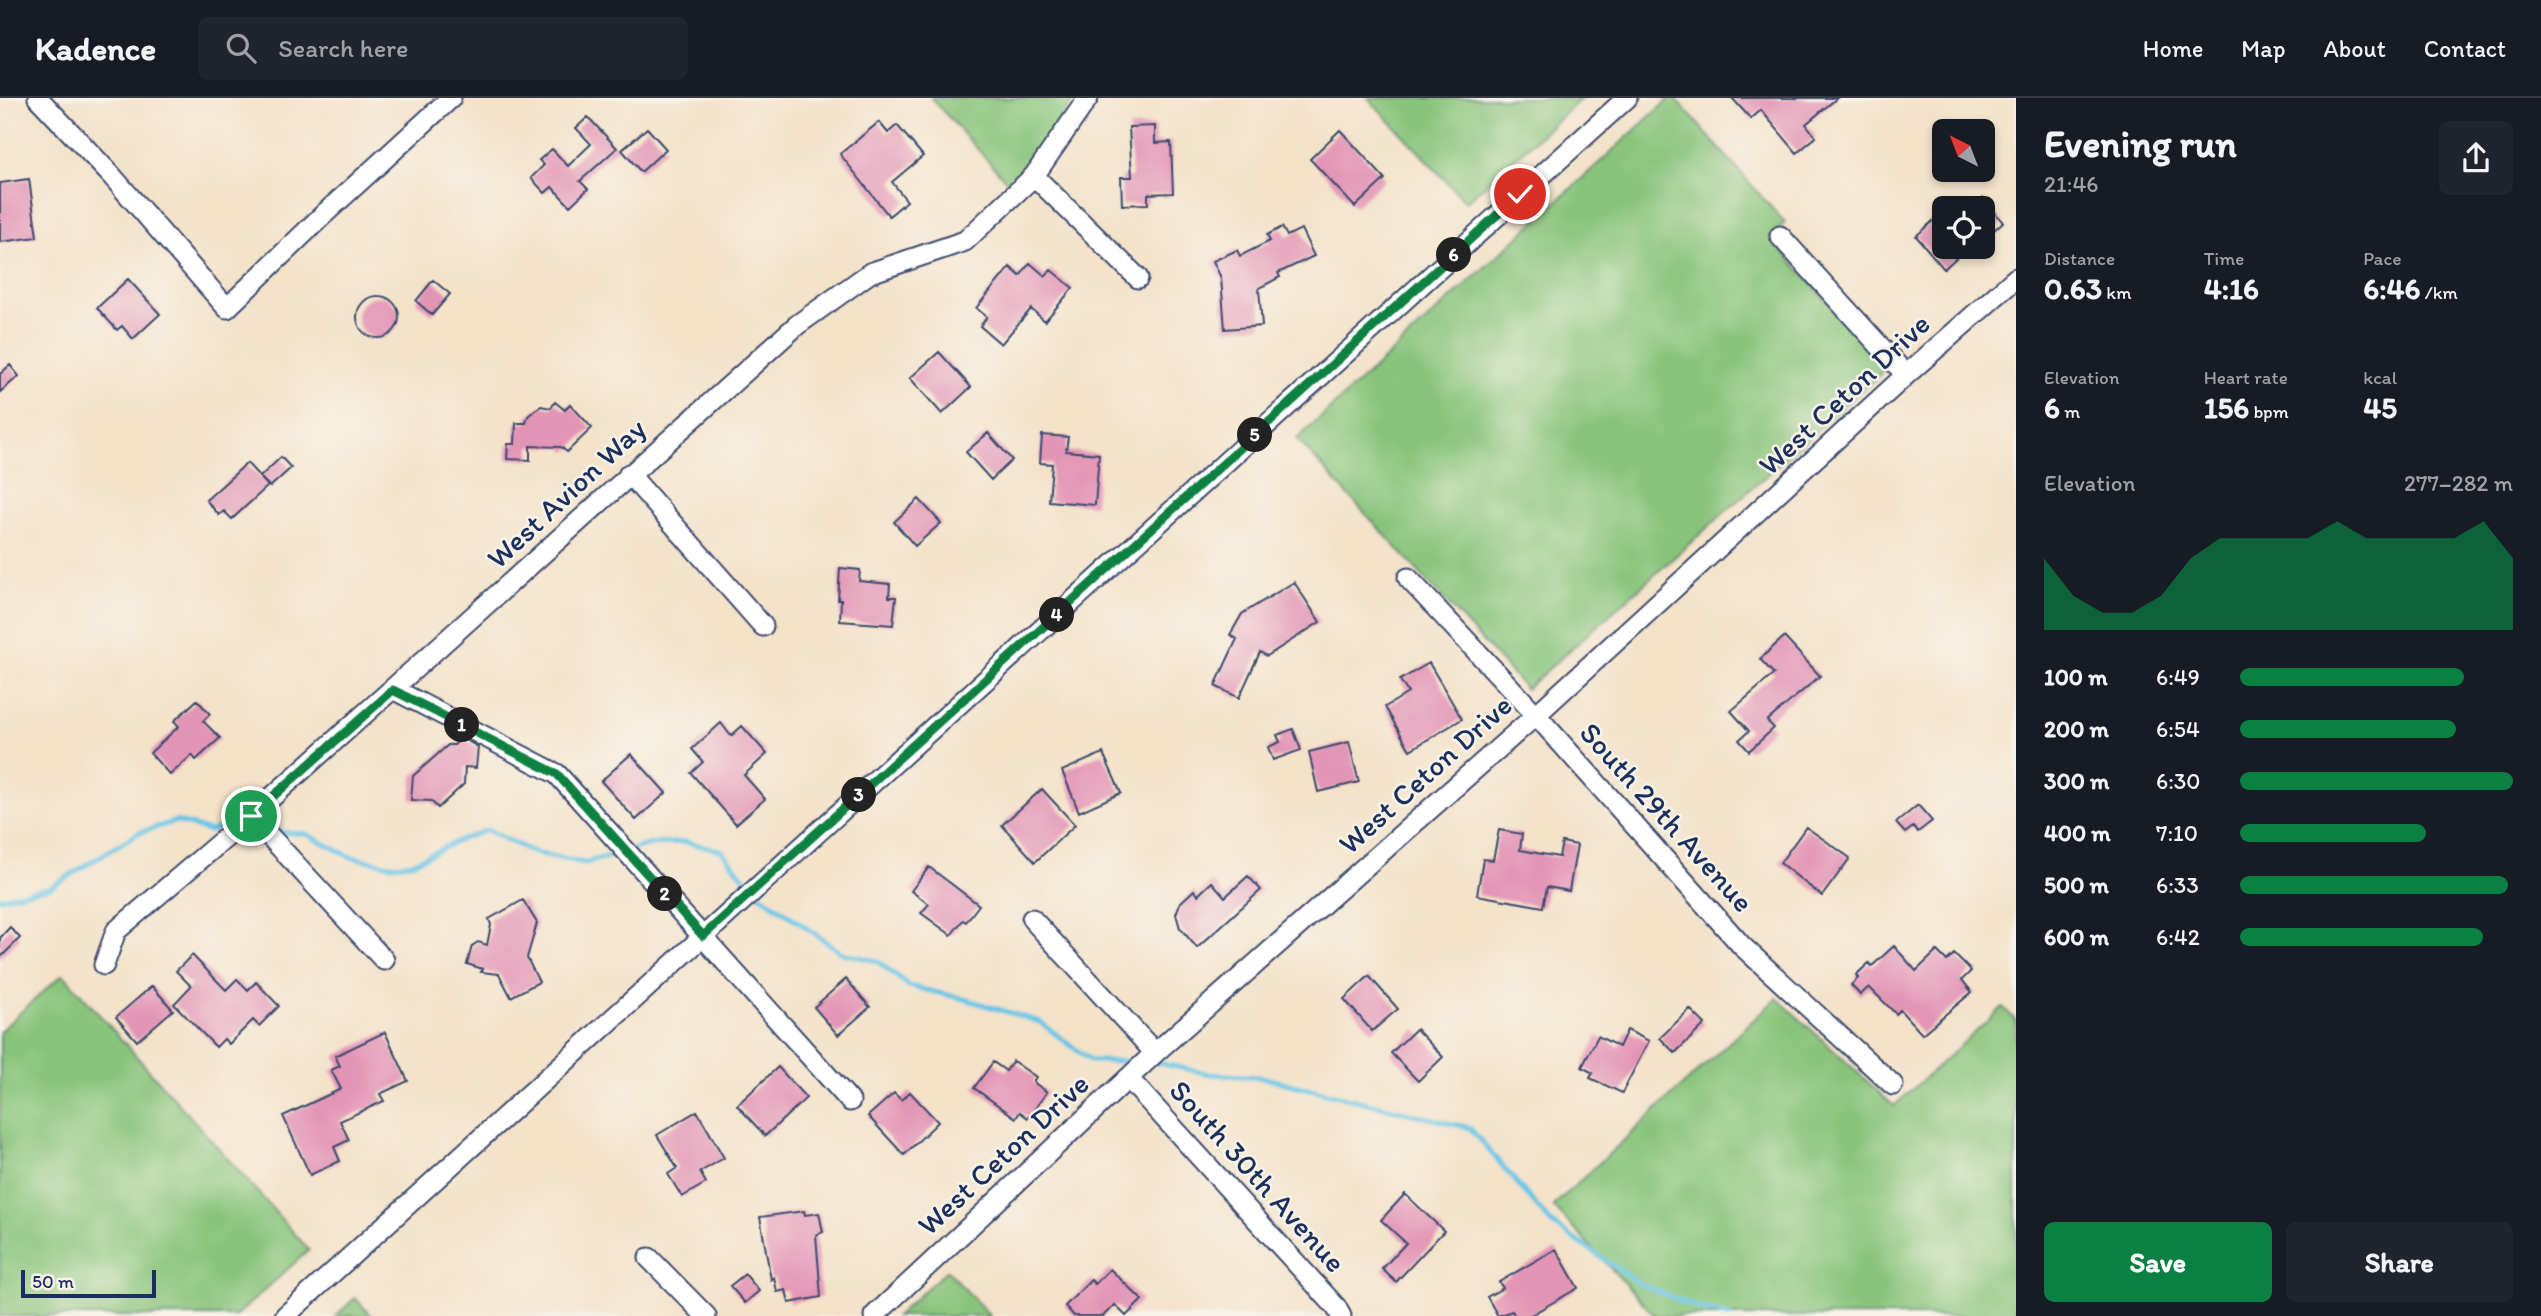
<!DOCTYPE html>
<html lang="en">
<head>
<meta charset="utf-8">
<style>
	:root { --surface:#171b24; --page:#20242c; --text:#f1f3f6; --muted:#9ea1a6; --line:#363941; --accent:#0b8043 }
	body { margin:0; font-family:Itim,sans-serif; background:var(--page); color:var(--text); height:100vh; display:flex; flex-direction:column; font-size:26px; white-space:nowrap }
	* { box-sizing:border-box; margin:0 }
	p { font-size:23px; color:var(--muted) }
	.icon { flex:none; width:38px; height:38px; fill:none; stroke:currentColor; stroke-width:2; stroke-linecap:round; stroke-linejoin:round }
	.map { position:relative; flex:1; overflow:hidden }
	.sheet { display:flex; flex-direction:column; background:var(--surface); width:525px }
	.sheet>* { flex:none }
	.needle { width:46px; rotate:318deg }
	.controls { position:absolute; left:1932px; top:21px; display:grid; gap:14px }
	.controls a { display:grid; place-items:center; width:63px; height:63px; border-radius:10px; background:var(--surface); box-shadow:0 4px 10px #0003; font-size:35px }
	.scale { position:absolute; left:21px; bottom:18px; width:135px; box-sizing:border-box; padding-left:7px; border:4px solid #1b2f5e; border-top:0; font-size:19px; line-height:24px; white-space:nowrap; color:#1b2f5e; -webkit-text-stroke:5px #f7f3e8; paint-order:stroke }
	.pin { position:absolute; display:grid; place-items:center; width:60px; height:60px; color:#fff; margin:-30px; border:4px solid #fff; border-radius:50%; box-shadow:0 2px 7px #0007 }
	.km { position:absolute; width:35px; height:35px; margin:-18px; border-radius:50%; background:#222; color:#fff; font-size:19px; line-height:35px; text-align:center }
	.round { display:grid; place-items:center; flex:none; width:74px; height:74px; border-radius:10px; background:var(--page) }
	.head { display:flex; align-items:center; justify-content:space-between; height:119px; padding:0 28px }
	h1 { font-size:38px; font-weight:800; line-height:52px }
	.metrics { display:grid; grid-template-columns:repeat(3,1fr); gap:10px; height:119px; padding:7px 28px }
	.metrics div { display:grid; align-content:center }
	.metrics b { font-size:30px; font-weight:800 }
	.metrics small { font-size:19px; font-weight:400 }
	.metrics p { font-size:19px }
	.chart { height:196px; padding:14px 28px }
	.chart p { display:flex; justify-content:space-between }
	.chart svg { width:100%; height:126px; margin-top:7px; fill:var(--accent); opacity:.7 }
	.cta { display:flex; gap:14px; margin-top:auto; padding:14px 28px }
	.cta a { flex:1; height:80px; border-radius:10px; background:var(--accent); color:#fff; font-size:28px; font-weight:800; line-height:80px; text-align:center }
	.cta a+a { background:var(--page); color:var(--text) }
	ul { padding:0 28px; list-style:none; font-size:23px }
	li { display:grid; grid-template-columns:112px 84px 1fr; align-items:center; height:52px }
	li i { height:18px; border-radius:9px; background:var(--accent) }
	header { display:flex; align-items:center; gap:42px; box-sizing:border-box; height:98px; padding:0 35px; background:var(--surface); border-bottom:2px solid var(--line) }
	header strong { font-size:33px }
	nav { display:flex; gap:38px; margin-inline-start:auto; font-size:24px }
	.search { width:490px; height:63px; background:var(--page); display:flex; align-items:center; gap:18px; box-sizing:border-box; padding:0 24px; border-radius:10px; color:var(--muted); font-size:26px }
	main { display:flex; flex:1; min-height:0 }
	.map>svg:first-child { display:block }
	.green { fill:#88c47a; stroke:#527a6c; stroke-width:2 }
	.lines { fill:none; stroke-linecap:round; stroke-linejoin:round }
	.stream { stroke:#68c5e6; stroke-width:5 }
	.building { fill:#e395b6 }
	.minor-casing { stroke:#3c4a6e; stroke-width:23 }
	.minor { stroke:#fff; stroke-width:19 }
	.route-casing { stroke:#fff; stroke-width:14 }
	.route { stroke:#0b8043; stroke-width:9 }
	.labels { text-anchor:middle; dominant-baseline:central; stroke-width:5; stroke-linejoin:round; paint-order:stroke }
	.street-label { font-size:30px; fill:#1b2f5e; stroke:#f7f3e8 }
</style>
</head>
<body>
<header>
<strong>Kadence</strong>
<div class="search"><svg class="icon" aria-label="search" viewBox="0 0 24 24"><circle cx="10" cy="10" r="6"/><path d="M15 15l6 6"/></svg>Search here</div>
<nav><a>Home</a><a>Map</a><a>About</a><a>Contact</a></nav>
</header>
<main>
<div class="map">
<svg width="2016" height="1218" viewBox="0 0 2016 1218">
	<rect width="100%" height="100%" fill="#f7f3e8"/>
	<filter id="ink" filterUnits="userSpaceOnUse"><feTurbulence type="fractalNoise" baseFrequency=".0143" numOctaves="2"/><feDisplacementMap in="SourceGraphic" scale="14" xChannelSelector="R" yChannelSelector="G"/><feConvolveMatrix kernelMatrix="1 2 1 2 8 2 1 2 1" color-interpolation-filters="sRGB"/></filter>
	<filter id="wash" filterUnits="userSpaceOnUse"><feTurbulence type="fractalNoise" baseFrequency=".00686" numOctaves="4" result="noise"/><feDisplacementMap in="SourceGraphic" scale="28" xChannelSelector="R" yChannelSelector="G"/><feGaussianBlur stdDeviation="1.57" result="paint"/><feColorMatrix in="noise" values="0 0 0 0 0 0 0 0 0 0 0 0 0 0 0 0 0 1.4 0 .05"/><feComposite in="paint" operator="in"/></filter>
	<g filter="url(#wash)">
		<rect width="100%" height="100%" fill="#f4e2c9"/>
		<path class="green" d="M931,0H1075L1011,88Z
			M1368,0H1582L1466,104Z
			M1670,0H1675L1785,125L1770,139L1887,270L1526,591L1297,341Z
			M63,876L309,1152L236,1218H0V933Z
			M1777,900L1894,1008L2003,909L2016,923V1218H1655L1553,1108Z
			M947,1172L990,1218H896Z
			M355,1200L372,1218H336Z"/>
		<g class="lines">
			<path class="stream" d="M272,729L282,734L306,736L351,759L391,767L412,765L462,741L487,732L535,755L585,765L621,755
				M630,752L651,746L685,744L721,752L752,789
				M759,796L842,855L877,863L909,888L965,901L1040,924L1091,963H1137
				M0,800L51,789L138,735L176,723L210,733L231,725
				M1153,964L1210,976L1261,979L1470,1030L1551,1125L1640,1186L1695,1209L1729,1218"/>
		</g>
		<g id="blocks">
			<path class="building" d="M1732,0H1837L1806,26L1816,39L1797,55L1761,12L1751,21Z
				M588,19L617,50L580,83L588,91L570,108L552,89L545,95L531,80L544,67L539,62L552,51L568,68L591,46L576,30Z
				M879,24L888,35L897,27L923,58L892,84L907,103L889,118L840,56Z
				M1155,28V45L1171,44L1173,95L1148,96V106L1122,107L1121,79H1132L1129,29Z
				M647,30L666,51L641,74L622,52Z
				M1340,32L1385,81L1355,109L1310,61Z
				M29,81L37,139L0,144V85Z
				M1983,101L2003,124L1983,142Z
				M1944,113V149H1968L1944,171L1916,138Z
				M1282,129L1287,138L1301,131L1314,158L1278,175L1280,179L1259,190L1262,228L1225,231L1221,180L1213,163L1237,152L1240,158L1270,143L1267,137Z
				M1030,165L1045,178L1051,172L1073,190L1045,223L1031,211L1001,246L980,228L987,219L976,210L1010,169L1020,178Z
				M128,181L160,216L133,241L122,228L117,232L97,210Z
				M433,182L450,196L432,217L416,203Z
				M357 219a21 21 0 1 1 42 0a21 21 0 1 1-42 0Z
				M939,254L971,289L942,316L910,280Z
				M10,267L19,278L0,294V276Z
				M555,304L565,312L570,306L592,330L567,354L561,349L530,348V362L507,361L508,346H515L516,325H526L528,318L535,312L541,308L551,310Z
				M988,335L1012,362L991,382L966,354Z
				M1042,337L1068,339L1066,353L1099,356L1095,407L1049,403L1052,366L1040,365Z
				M281,359L291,370L270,389L260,379Z
				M247,365L268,388L232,421L224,413L219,417L206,402Z
				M919,401L941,425L915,448L894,424Z
				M840,470L860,472L859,483L890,486L889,499H896L893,527L840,523L841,502H838Z
				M1294,484L1320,524L1267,558L1260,554L1239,600L1215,588L1237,541L1230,537L1242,516Z
				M1784,539L1820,578L1767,623L1774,630L1749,653L1739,642L1749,633L1731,613L1774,576L1760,561Z
				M1429,565L1462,621L1410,652L1385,609L1408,595L1400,582Z
				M197,602L210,616L203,623L220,640L196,662L192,657L170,677L150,655L179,628L174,623Z
				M721,625L731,638L742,628L767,656L744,677L765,701L736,726L691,675L703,664L692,651Z
				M1293,631L1301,652L1273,662L1268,649L1280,644L1277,637Z
				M462,640L478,649L476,670L465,669L464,686L438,710L431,703L411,702L413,678L448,647H454Z
				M1349,644L1359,684L1318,694L1309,654Z
				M1103,655L1121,695L1079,714L1062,673Z
				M631,656L666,695L636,722L601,683Z
				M1042,691L1075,727L1035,764L1002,727Z
				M1918,707L1932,723L1918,734L1913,729L1905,735L1896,725Z
				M1806,729L1850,760L1822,798L1780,765Z
				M1499,732L1522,736L1520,752L1559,759L1562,744L1577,747L1569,793L1547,789L1543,809L1477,797L1483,761L1493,762Z
				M929,769L979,807L966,824L963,822L951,837L921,815L929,806L911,793Z
				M1248,778L1261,792L1197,850L1180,830L1176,816L1180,805L1194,792L1198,797L1212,784L1225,799Z
				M523,802L537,825L527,860L539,884L511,899L499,876L481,874L483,871L467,866L472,848L478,844L487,847L491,827L489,821Z
				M10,829L20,840L0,860V840Z
				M1894,848L1916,873L1937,853L1947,863L1954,856L1971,873L1962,882L1972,894L1922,936L1900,912L1896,916L1869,889L1860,897L1851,887L1858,880L1856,877L1869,865L1872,868Z
				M192,857L226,892L237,881L248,892L256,884L279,908L259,928L253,922L229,946L224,941L216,949L174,906L191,888L176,873Z
				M1369,878L1398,911L1372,933L1344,901Z
				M846,881L870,909L838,937L814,909Z
				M152,888L173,912L137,943L116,919Z
				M1690,911L1705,926L1675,955L1660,940Z
				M1416,931L1443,959L1418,983L1391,955Z
				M1627,932L1649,943L1622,995L1590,980L1593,975L1582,969L1598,938L1619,949Z
				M385,934L408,983L380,996L384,1003L340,1023L349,1042L334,1049L340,1063L310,1077L283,1018L341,991L331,972L340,968L335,958Z
				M1013,963L1036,979L1033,984L1047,994L1028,1020L1020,1014L1016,1020L974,990L993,964L1006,973Z
				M778,969L806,1000L765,1038L737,1007Z
				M910,994L938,1024L904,1057L868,1018L894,995L901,1002Z
				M697,1013L724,1060L700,1074L706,1085L682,1099L668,1076L677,1070L657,1037Z
				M1405,1096L1444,1133L1396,1184L1382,1171L1406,1145L1381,1122Z
				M804,1113L805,1117L819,1115L823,1134L816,1137L821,1199L789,1205L786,1192L777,1194L774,1179L771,1182L760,1119Z
				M1556,1151L1578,1190L1529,1218H1515L1512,1213L1498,1218L1487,1199L1503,1190L1499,1184Z
				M1110,1171L1142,1202L1126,1218L1115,1207L1103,1218H1074L1065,1208L1091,1182L1095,1186Z
				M745,1176L759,1193L745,1205L730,1188Z"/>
		</g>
	</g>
	<g filter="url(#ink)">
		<use href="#blocks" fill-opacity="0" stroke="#3c4a6e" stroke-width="2"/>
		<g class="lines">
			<g class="minor-casing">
				<path id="minor" d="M38,0L111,77L227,210L323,117L451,0
					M1034,78L1138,180
					M1780,138L1906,277
					M629,376L763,528
					M1408,480L1536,617L1742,848L1893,987
					M393,591L557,676L850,1003
					M251,718L384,862
					M1032,821L1155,955
					M104,867L116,833L251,718L797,227L870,175L965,143L1034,78L1088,0
					M1128,980L1336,1209L1341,1218
					M649,1160L706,1218
					M285,1218L1627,0
					M874,1218L1155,955L1536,617L1906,277L2016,180"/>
			</g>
			<use href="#minor" class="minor"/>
		</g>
	</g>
	<g class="lines" filter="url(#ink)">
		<g class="route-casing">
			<path id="route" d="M251,718L393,592L557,676L703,838L1520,96"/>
		</g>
		<use href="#route" class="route"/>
	</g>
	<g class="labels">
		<g class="street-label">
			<text transform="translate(1844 296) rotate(-43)">West Ceton Drive</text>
			<text transform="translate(566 395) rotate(-43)">West Avion Way</text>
			<text transform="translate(1425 676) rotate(-42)">West Ceton Drive</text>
			<text transform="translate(1667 719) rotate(48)">South 29th Avenue</text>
			<text transform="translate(1003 1056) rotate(-43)">West Ceton Drive</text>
			<text transform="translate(1258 1078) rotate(48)">South 30th Avenue</text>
		</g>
	</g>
</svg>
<div class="controls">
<a><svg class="needle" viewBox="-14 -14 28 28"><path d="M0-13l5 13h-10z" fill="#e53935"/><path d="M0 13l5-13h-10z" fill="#9ea1a6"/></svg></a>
<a><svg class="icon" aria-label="locate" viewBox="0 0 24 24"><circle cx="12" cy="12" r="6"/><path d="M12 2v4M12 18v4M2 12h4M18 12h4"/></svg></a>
</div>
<div class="scale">50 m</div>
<div class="pin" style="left:251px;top:718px;background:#1e9e55"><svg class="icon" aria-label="arrive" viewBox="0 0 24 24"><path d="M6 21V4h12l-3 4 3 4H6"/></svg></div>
<div class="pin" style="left:1520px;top:96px;background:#d93025"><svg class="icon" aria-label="check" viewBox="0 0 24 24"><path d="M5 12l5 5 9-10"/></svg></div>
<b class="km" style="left:462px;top:627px">1</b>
<b class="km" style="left:665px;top:796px">2</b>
<b class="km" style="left:859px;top:697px">3</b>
<b class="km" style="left:1057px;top:517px">4</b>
<b class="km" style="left:1255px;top:337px">5</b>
<b class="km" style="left:1454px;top:157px">6</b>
</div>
<section class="sheet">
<div class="head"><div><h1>Evening run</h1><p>21:46</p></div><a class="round"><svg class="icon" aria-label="share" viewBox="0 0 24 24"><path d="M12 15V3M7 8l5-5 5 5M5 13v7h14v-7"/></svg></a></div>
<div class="metrics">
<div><p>Distance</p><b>0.63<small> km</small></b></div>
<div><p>Time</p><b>4:16</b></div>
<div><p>Pace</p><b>6:46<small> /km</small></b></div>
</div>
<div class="metrics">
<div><p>Elevation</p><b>6<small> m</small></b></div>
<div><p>Heart rate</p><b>156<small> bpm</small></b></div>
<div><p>kcal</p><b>45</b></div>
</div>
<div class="chart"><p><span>Elevation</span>277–282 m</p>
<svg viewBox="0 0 160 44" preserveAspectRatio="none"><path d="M0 44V19L10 32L20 38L30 38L40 32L50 19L60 12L70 12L80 12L90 12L100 6L110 12L120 12L130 12L140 12L150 6L160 19V44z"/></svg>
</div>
<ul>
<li><b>100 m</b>6:49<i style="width:82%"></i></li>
<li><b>200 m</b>6:54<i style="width:79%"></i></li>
<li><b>300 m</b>6:30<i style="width:100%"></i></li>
<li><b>400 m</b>7:10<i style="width:68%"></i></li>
<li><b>500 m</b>6:33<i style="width:98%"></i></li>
<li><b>600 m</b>6:42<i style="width:89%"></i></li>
</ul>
<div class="cta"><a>Save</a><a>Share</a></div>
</section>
</main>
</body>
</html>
